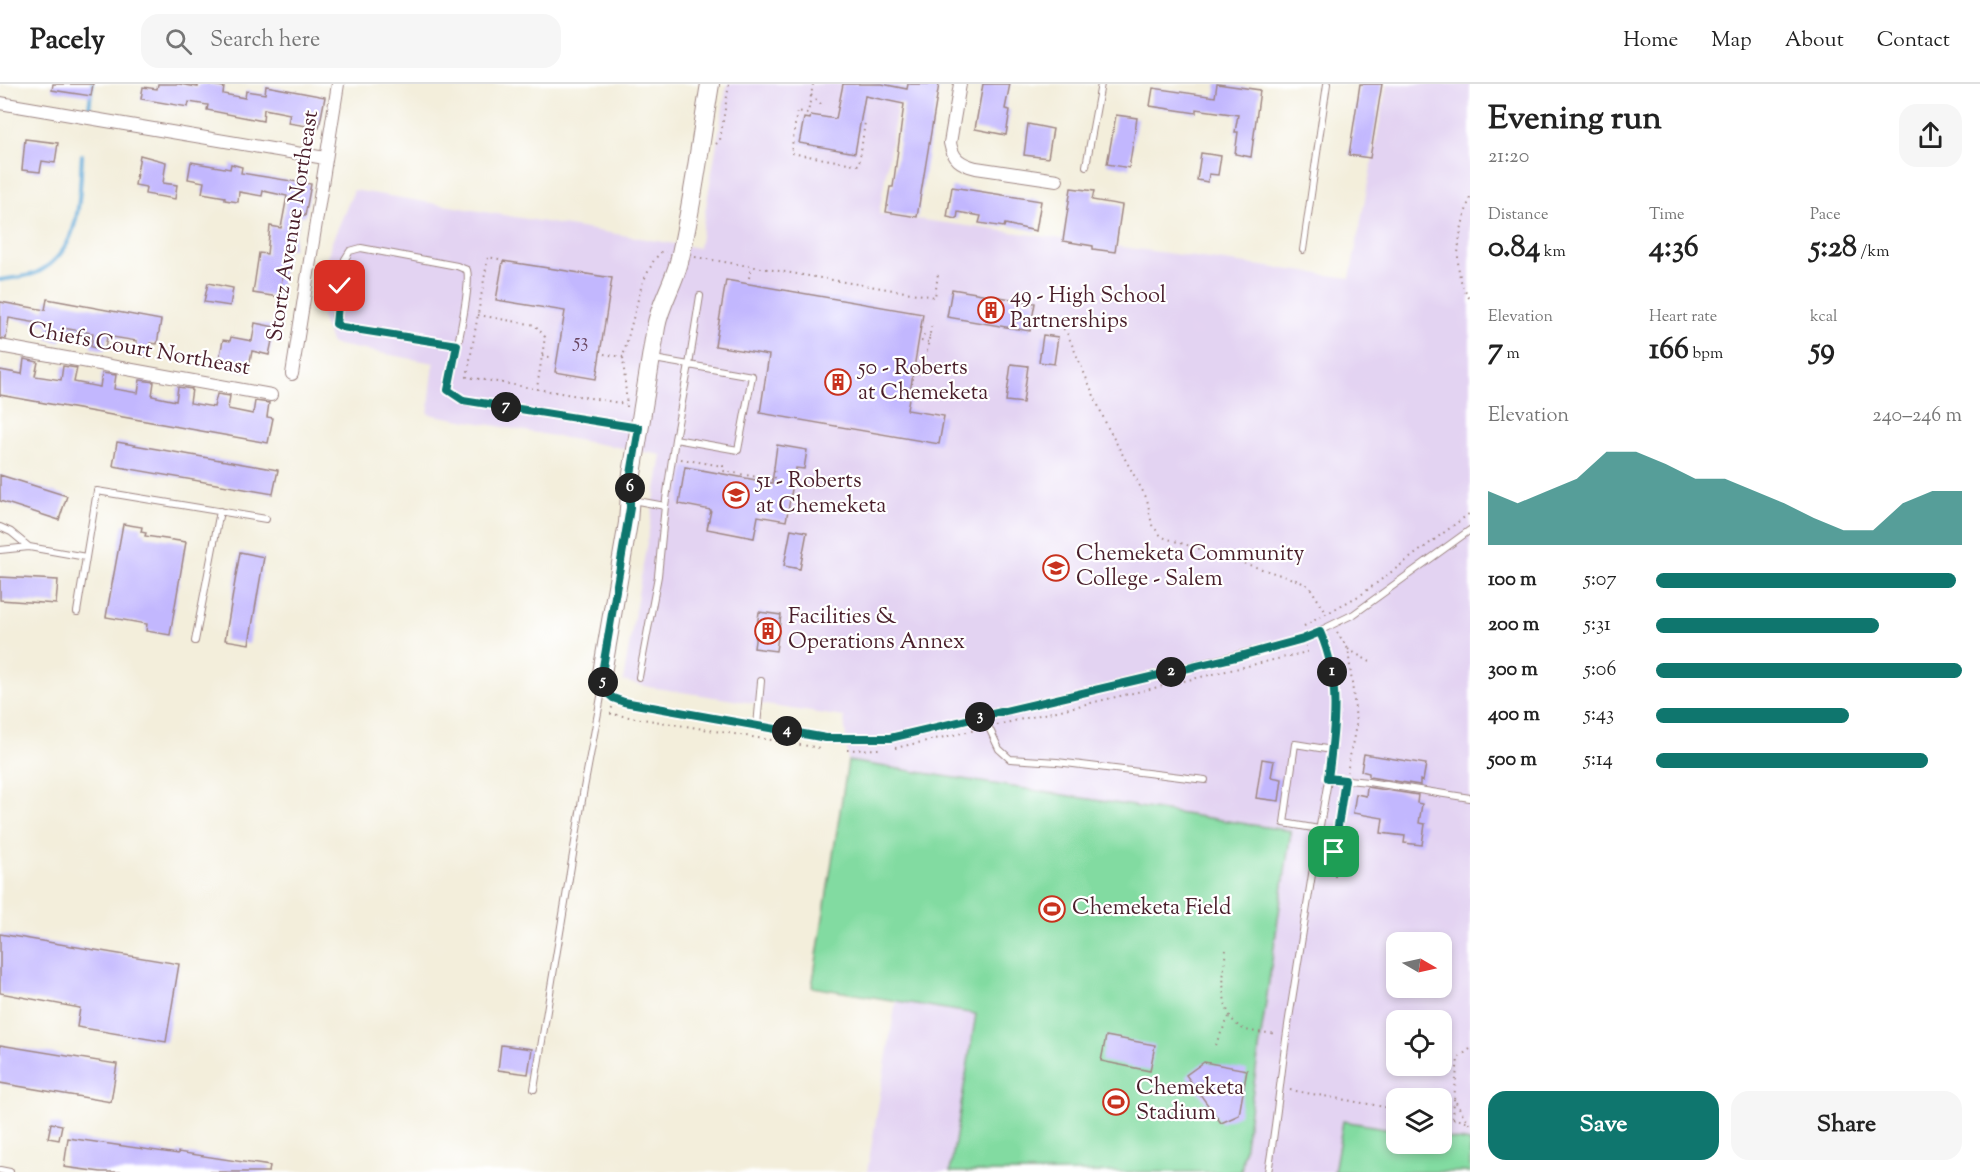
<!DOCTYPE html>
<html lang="en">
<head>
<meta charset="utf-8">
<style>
	:root { --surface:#fff; --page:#f6f6f6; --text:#222; --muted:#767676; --line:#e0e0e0; --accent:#0f766e }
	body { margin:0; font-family:"Sorts Mill Goudy",serif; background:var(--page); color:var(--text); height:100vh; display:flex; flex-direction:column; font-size:22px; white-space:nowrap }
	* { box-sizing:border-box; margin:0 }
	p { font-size:20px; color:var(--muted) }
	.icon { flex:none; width:33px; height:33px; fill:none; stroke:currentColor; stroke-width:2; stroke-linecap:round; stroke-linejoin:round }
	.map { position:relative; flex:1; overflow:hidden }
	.sheet { display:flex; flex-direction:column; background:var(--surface); width:510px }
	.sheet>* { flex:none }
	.needle { width:39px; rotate:99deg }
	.tools { position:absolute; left:1386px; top:848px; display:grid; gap:12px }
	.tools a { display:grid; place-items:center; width:66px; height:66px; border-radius:12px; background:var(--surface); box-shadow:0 3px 9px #0003; font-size:30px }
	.pin { position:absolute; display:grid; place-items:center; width:51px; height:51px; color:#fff; margin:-26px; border-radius:12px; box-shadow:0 3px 9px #0006 }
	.km { position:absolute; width:30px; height:30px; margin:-15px; border-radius:50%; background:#222; color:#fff; font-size:16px; line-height:30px; text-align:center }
	.round { display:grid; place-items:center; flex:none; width:63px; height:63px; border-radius:18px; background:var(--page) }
	.summary { display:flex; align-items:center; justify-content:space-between; height:102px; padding:0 18px }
	h1 { font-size:33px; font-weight:700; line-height:45px }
	.stats { display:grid; grid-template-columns:repeat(3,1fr); gap:9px; height:102px; padding:6px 18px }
	.stats div { display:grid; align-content:center }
	.stats b { font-size:30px; font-weight:700 }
	.stats small { font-size:16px; font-weight:400 }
	.stats p { font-size:16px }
	.chart { height:168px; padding:12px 18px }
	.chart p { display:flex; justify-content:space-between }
	.chart svg { width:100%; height:108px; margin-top:6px; fill:var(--accent); opacity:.7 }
	.cta { display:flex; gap:12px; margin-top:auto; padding:12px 18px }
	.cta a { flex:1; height:69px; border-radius:18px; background:var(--accent); color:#fff; font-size:24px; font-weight:700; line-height:69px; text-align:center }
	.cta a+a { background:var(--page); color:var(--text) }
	ul { padding:0 18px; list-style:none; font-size:20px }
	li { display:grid; grid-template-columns:96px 72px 1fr; align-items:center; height:45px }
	li i { height:15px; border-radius:8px; background:var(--accent) }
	header { display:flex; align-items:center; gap:36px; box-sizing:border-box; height:84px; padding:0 30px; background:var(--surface); border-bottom:2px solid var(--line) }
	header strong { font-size:28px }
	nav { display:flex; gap:33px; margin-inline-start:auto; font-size:21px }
	.search { width:420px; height:54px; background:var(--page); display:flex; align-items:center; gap:15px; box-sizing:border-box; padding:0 21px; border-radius:18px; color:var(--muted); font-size:22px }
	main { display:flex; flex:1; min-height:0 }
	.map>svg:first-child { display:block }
	.built { fill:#e3d3f2; fill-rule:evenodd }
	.green { fill:#82dba1; stroke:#667d66; stroke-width:1.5 }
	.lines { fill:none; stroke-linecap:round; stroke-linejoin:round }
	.stream { stroke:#60aad8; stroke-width:4 }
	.building { fill:#c2b7fe }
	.lane-casing { stroke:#9e8683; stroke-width:8 }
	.street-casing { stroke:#9e8683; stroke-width:14 }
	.secondary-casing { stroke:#9e8683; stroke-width:20 }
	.path { stroke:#9e8683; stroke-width:2; stroke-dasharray:1.5 4.5; stroke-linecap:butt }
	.lane { stroke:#fff; stroke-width:6 }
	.street { stroke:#fff; stroke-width:12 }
	.secondary { stroke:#fff; stroke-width:18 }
	.route-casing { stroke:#fff; stroke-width:12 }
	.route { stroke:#0f766e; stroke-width:8 }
	.labels { text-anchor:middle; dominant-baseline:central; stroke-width:4.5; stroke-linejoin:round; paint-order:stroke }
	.number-label { font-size:20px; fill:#684560 }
	.street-label { font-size:22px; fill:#4a1f2b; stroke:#fff }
	.poi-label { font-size:22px; fill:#4a1f2b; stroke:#fff; text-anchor:start }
</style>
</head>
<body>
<header>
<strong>Pacely</strong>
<div class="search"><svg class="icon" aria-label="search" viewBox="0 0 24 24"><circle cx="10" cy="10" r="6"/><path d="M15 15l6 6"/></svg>Search here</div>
<nav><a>Home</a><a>Map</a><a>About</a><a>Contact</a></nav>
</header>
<main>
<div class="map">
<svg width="1470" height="1088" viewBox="0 0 1470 1088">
	<rect width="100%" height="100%" fill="#fff"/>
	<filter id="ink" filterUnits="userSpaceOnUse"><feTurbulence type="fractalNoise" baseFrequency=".0167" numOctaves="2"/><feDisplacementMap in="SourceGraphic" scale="12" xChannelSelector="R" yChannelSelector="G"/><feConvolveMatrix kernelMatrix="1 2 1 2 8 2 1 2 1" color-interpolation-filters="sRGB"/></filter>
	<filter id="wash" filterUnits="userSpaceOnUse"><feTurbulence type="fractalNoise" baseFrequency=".008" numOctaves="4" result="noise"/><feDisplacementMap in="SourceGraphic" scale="24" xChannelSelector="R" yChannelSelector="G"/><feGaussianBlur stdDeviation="1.35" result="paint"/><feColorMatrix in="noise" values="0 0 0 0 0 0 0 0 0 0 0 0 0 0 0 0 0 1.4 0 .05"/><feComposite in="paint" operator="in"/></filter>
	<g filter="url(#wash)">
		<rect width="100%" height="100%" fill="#f3eedb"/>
		<path class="built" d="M727,0H901L879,130L1350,194L1387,0H1470V1088H867L896,917L812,903L848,677L844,633L649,603L623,597L662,371L428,330L434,279L332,260L322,235V197L331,160L354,106L699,164ZM1396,858H1442V903H1396ZM1396,936H1442V981H1396ZM1396,1014H1442V1059H1396Z"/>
		<path class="green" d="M848,677L1291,747L1241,1088H950L976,930L812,903Z
			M1343,1037L1396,1046V1059H1442V1053L1470,1058V1088H1334Z"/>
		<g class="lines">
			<path class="stream" d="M89,24L92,0
				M0,196C11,194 26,193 36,189C82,167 79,115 82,71"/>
		</g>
		<g id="blocks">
			<path class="building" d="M53,0H93L91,12L52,6Z
				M158,0H179L198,3V0H207L224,3L223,10L245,14L246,7L265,10L266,2L325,13L319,44L288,39L290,30L264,25L263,37L207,26L208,21L189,18L188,23L141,15L143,3L157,5Z
				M843,0H882L907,5L908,0H939L917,133L886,128L890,103H893L904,20L865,12L855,69L799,59L804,34L810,35L811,31L836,35Z
				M983,0H1010L1005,25L1010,26L1006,51L975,45Z
				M1217,0L1260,6L1251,73L1235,70L1238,48H1235L1238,31L1196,25V29L1150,22L1153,4L1215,13Z
				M1360,0H1382L1370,74L1349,71Z
				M1116,31L1137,34L1129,84L1107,80Z
				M1028,40L1053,45L1048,74L1024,71Z
				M25,55L58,59L55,79L42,77L40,88L22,86Z
				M1201,69L1221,72L1218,91L1209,90L1208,98L1197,96Z
				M140,71L166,78L163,99L177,101L175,115L145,110L146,103L135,101Z
				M191,78L230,85L231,80L242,83L241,89L311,100L305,132L300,131L297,146L295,145L293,165L287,164L279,213L253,209L259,169L267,170L270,142L281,144L287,112L263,107L262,112L239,108L238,118L225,116V113L202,109L204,98L188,95Z
				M952,103L1041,117L1036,147L1005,140L1004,143L979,139L981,132L958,128L957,135L947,133Z
				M1071,104L1094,107L1092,116L1122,121L1115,168L1093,165V162L1063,157Z
				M503,177L612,194L596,295L555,288L565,227L496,216Z
				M726,196L923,230L907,326L944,332L939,360L760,329L769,271L715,262Z
				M208,199L233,204L230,222L204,218Z
				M952,205L1035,219L1030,247L947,233Z
				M47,215L161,236L157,260L150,259L148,273L135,271L137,257L107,252L105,266L91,263L93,249L63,244L61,258L47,255L49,241L9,234L6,255L0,254V218L45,226Z
				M255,239L275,243L269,271L252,267L248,288L231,285L232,279L219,276L223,256L230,257L231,253L252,257Z
				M1043,251L1058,253L1054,280L1039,278Z
				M24,275L38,278L35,292L61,296L63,282L77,284L74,298L100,303L102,289L116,291L114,305L138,309L140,296L154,298L152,312L176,317L178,303L192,305L190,319L214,323L217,310L230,312L228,325L253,330L255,317L269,319L267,333L273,334L268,359L0,311V286L22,290Z
				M1011,280L1028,282L1023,319L1006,317Z
				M117,358L278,386L273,410L113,382Z
				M777,361L807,366L804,385L796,384L786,437L758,432L754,454L707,445L711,426L679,420L685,383L772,399Z
				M0,391L67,412L59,436L0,417Z
				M123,440L142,443L141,448L146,449L145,452L186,458L170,551L146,547L147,540L106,533Z
				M791,445L807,448L800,485L784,482Z
				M240,468L264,473L249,560L225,556Z
				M0,493L58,496L56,520L0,516Z
				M759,528L781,531L776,567L754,564Z
				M1364,670L1426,680L1423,697L1420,696V701L1369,693V689L1361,687Z
				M1262,675L1274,677L1271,693L1282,695L1279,717L1256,714Z
				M1367,703L1418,711L1417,719L1422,720L1419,739L1425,740L1422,761L1404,759L1405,752L1381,749L1383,734L1353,729L1356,710L1366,712Z
				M0,850L179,880L166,958L77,943L80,924L0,909Z
				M1106,952L1155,961L1150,987L1101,977Z
				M0,961L117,980L111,1018L0,999Z
				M501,961L532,965L528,990L498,986Z
				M1204,978L1247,986L1239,1031L1221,1039L1186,991Z
				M51,1039L62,1041L59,1056L48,1054Z
				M68,1054L178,1070V1068L270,1082L269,1088H101L64,1083Z"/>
		</g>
	</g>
	<g filter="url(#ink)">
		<use href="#blocks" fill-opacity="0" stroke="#9e8683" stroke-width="1.5"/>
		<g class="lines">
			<g class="lane-casing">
				<path id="lane" d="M1086,82L1101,0
					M1303,166L1327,0
					M457,261L342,243L336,240L335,233L345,175L350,167L361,164L457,182L467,186C472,203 454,277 450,299L448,306L463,316L639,344
					M654,275L689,281L700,212
					M689,281L752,292L738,366L675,355Z
					M632,416L665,422L675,355
					M0,443L11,448L29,463
					M0,466L29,463L86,473
					M77,528L97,407L266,435
					M195,557L220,427
					M602,590C604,606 608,612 624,618L826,654L842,655L890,654L1303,555L1354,530L1470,446
					M639,593L658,492L665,422
					M984,633L999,665L1010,675L1057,678L1205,696
					M757,642L761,597
					M1328,694L1368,698L1470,714
					M1319,745L1284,739L1295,660L1332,666
					M534,1005L584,704L603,602
					M0,1086L10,1088
					M1268,1088C1278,1031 1282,973 1292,916C1300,864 1309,811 1317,759C1328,690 1350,614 1320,548"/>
			</g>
			<g class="street-casing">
				<path id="street" d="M960,0L950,59C953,75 960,80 976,84L1057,96
					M0,19L325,74
					M0,262L271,311
					M292,290L338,0"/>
			</g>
			<g class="secondary-casing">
				<path id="secondary" d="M602,589L628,439L631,396L656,243C660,220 673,201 679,178C693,120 700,59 710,0"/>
			</g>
			<path class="path" d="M813,0L808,29L797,27L791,69L859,81L865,38
				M811,11L823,22
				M716,60L720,56L729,0
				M1470,114C1460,144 1449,187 1470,215
				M695,173L935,213L938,189
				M499,175L488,173L467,293L626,320
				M749,194L751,182
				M478,231L535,241L545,253L537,304
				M1052,231L1067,249L1107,342L1147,415L1152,441L1162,453L1296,496L1309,502L1327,530
				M923,251L930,252
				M921,257L928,258
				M604,270L623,273
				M542,272L550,273
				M917,285L924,284L932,238
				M627,323L623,273L642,200L654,176L661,168H666
				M681,375L723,382V387L775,396L774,382
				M1304,542L1362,510L1470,429
				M1337,548L1348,565L1355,625L1356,641L1347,688
				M1348,565L1372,579
				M612,623L611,630L820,664
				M997,641L1307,568L1306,562
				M895,664L980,645
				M847,666L880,665
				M1335,792L1334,768L1344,705
				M1226,866C1223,889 1218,928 1240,943C1248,949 1267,948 1277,950
				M1215,961L1229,933
				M1470,965L1458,974L1454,1015L1470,1042
				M1290,1006L1396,1025
				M1442,1033L1453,1035L1454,1015
				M1453,1035L1467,1037"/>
			<use href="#lane" class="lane"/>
			<use href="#street" class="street"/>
			<use href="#secondary" class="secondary"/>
		</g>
	</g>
	<g class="lines" filter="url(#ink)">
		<g class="route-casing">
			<path id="route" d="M340,202L336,240L342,243L457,261L448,306L463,316L639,344L630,396V424L602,589L606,608L613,614L624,618L826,654H890L1244,571L1303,555L1320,548C1341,595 1335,644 1328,694L1345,696L1334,768"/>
		</g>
		<use href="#route" class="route"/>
	</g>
	<defs>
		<g id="building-ring" transform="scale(1.35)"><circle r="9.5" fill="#fff" stroke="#c8321e" stroke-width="1.5"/><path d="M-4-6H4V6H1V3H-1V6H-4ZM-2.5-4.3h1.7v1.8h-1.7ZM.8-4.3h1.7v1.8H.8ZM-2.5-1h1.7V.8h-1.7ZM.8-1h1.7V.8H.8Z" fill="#c8321e"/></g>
		<g id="school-ring" transform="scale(1.35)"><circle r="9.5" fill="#fff" stroke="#c8321e" stroke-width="1.5"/><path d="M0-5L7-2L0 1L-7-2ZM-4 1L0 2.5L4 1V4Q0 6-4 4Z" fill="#c8321e"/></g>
		<g id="university-ring" transform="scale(1.35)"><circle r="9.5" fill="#fff" stroke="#c8321e" stroke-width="1.5"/><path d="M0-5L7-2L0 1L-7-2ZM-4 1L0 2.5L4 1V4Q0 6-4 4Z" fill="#c8321e"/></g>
		<g id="stadium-ring" transform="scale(1.35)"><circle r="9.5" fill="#fff" stroke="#c8321e" stroke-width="1.5"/><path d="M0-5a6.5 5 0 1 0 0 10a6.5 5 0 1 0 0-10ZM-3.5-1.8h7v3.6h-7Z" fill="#c8321e"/></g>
	</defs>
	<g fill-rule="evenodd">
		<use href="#building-ring" x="991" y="226"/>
		<use href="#building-ring" x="838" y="298"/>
		<use href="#school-ring" x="736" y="411"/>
		<use href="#university-ring" x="1056" y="484"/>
		<use href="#building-ring" x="768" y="547"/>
		<use href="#stadium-ring" x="1052" y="825"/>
		<use href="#stadium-ring" x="1116" y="1018"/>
	</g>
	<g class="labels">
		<g class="number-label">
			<text x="581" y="258">53</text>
		</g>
		<g class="street-label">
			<text transform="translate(294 142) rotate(-81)">Stortz Avenue Northeast</text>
			<text transform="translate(139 266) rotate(10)">Chiefs Court Northeast</text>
		</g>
		<g class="poi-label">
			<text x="1010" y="213">49 - High School<tspan x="1010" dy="25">Partnerships</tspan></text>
			<text x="858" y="285">50 - Roberts<tspan x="858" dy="25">at Chemeketa</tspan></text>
			<text x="756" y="398">51 - Roberts<tspan x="756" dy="25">at Chemeketa</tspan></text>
			<text x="1076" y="471">Chemeketa Community<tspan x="1076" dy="25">College - Salem</tspan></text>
			<text x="788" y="534">Facilities &amp;<tspan x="788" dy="25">Operations Annex</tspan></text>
			<text x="1072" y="825">Chemeketa Field</text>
			<text x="1136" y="1005">Chemeketa<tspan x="1136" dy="25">Stadium</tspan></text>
		</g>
	</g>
</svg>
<div class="tools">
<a><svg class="needle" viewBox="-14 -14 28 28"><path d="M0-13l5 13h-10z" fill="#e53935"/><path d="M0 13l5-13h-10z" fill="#767676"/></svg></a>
<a><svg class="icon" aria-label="locate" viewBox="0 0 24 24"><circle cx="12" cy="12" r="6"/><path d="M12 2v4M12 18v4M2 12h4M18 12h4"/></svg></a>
<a><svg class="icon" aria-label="layers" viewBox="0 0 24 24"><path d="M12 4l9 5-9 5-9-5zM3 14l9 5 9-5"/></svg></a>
</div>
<div class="pin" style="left:1334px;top:768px;background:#1e9e55"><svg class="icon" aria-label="arrive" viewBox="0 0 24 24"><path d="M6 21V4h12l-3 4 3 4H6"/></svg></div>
<div class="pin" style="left:340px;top:202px;background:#d93025"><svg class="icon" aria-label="check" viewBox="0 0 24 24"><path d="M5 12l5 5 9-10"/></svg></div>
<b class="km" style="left:1332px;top:588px">1</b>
<b class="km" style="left:1171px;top:588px">2</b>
<b class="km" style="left:980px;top:633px">3</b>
<b class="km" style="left:787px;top:647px">4</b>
<b class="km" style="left:603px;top:598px">5</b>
<b class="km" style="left:630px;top:404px">6</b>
<b class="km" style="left:506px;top:323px">7</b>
</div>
<section class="sheet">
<div class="summary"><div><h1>Evening run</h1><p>21:20</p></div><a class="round"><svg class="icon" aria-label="share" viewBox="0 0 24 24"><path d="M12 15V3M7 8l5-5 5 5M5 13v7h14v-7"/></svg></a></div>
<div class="stats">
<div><p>Distance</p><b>0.84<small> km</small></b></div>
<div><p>Time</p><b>4:36</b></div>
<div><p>Pace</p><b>5:28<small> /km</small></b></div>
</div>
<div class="stats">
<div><p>Elevation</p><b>7<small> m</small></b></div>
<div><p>Heart rate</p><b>166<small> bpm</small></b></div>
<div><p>kcal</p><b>59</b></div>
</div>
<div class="chart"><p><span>Elevation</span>240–246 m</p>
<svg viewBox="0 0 160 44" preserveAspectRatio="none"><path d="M0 44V22L10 27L20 22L30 17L40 6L50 6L60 11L70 17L80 17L90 22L100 27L110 33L120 38L130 38L140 27L150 22L160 22V44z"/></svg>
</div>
<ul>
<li><b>100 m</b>5:07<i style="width:98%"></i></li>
<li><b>200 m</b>5:31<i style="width:73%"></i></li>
<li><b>300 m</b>5:06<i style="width:100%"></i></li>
<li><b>400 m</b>5:43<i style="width:63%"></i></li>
<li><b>500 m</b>5:14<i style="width:89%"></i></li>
</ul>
<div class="cta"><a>Save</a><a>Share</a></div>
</section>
</main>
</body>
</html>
